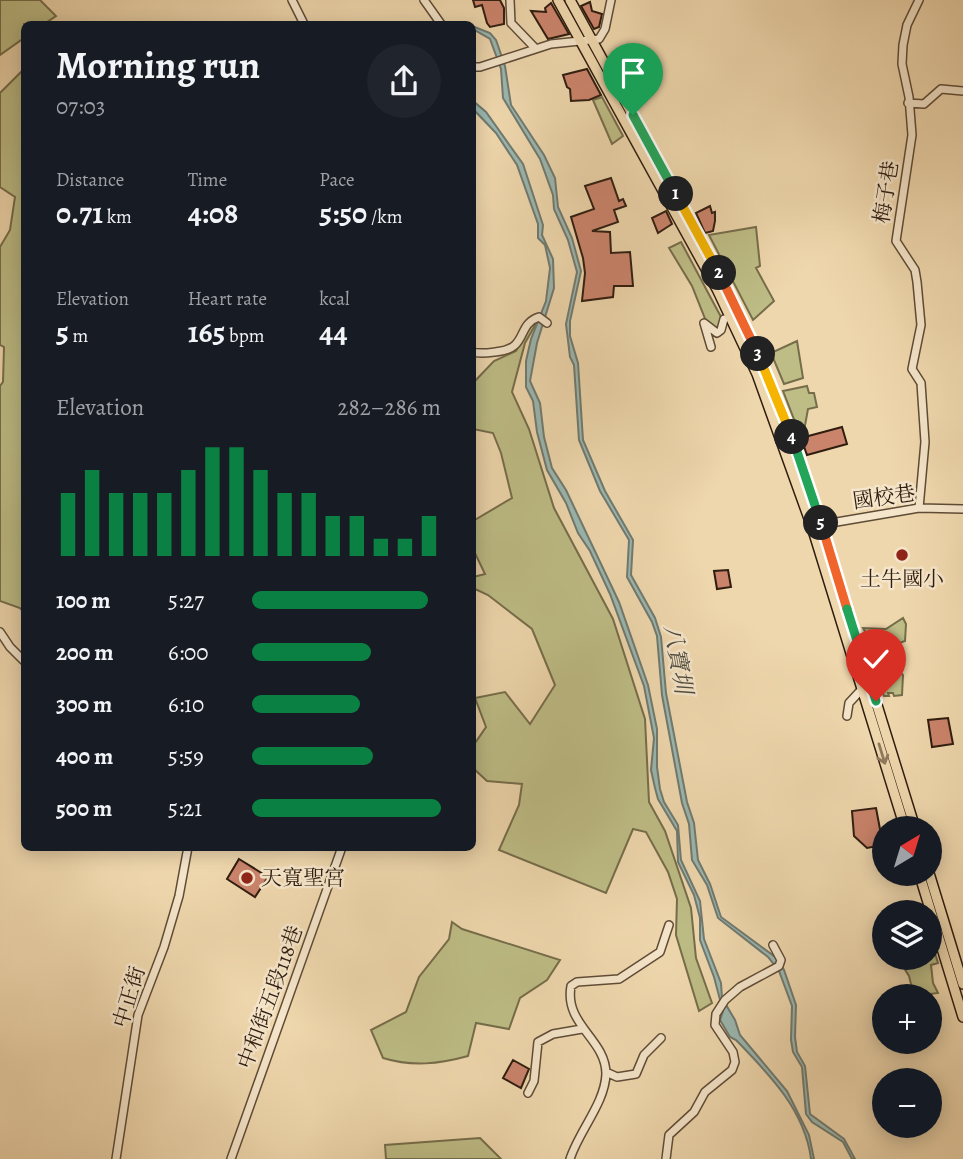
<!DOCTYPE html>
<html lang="en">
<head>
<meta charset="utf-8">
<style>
	:root { --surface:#171b24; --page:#20242c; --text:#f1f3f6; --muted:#9ea1a6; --accent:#0b8043 }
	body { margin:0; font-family:Alegreya,"Noto Serif TC",serif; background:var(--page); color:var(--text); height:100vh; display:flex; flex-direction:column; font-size:26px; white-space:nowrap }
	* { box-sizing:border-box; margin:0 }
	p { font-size:23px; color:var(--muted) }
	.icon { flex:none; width:38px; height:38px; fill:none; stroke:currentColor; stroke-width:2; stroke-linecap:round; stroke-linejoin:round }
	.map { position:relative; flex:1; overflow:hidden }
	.drawer { position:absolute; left:21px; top:21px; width:455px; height:830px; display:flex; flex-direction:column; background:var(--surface); border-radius:10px; box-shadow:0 4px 18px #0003 }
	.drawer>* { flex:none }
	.needle { width:46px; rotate:38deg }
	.buttons { position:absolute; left:872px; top:816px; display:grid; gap:14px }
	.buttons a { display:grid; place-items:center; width:70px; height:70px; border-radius:50%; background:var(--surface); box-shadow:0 4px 18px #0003; font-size:35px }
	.pin { position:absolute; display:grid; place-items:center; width:60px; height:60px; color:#fff; margin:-72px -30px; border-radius:50% 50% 50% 0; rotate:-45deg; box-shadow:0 0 7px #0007 }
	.pin .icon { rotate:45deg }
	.km { position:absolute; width:35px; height:35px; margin:-18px; border-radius:50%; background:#222; color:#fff; font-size:19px; line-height:35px; text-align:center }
	.round { display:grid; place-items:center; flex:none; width:74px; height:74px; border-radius:37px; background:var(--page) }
	.head { display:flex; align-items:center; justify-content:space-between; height:119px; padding:0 35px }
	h1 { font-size:38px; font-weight:700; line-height:52px }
	.figures { display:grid; grid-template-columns:repeat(3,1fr); gap:10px; height:119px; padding:7px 35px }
	.figures div { display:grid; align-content:center }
	.figures b { font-size:30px; font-weight:700 }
	.figures small { font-size:19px; font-weight:400 }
	.figures p { font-size:19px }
	.chart { height:196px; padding:14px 35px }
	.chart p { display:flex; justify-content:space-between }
	.chart svg { width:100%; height:126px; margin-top:7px; stroke:var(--accent); stroke-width:6 }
	ul { padding:0 35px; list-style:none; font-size:23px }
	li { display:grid; grid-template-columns:112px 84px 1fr; align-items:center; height:52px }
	li i { height:18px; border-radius:9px; background:var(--accent) }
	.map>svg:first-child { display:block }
	.green { fill:#bebd86; stroke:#766d4b; stroke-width:2 }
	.water { fill:#9bb8b1; stroke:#707a71; stroke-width:2 }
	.building { fill:#cb846c; stroke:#2f1d10; stroke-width:2 }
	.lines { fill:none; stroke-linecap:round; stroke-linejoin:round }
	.minor-casing { stroke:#5f4c37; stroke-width:10 }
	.major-casing { stroke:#2f1d10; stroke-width:12 }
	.minor { stroke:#f5e5ca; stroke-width:7 }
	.major { stroke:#efd7ad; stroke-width:9 }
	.oneway { stroke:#8f7a5e }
	.split-1-casing { stroke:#fff; stroke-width:14 }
	.split-2-casing { stroke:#fff; stroke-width:14 }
	.split-3-casing { stroke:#fff; stroke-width:14 }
	.split-4-casing { stroke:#fff; stroke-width:14 }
	.split-5-casing { stroke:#fff; stroke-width:14 }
	.split-6-casing { stroke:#fff; stroke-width:14 }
	.split-7-casing { stroke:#fff; stroke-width:14 }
	.split-1 { stroke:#22a559; stroke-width:9 }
	.split-2 { stroke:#f5b400; stroke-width:9 }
	.split-3 { stroke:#f0652b; stroke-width:9 }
	.split-4 { stroke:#f5b400; stroke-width:9 }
	.split-5 { stroke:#22a559; stroke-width:9 }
	.split-6 { stroke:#f0652b; stroke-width:9 }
	.split-7 { stroke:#22a559; stroke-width:9 }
	.poi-dot { fill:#8f2418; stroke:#f5e5ca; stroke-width:2.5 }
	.labels { text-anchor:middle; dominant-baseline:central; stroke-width:5; stroke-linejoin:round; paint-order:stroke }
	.street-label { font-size:21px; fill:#2f1d10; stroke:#f5e5ca }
	.poi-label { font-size:21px; fill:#2f1d10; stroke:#f5e5ca }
	.water-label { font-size:23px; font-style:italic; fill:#4f4c40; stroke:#f5e5ca }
</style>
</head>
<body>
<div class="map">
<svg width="963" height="1159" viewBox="0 0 963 1159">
	<rect width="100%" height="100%" fill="#efd7ad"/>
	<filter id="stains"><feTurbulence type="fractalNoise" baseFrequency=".00286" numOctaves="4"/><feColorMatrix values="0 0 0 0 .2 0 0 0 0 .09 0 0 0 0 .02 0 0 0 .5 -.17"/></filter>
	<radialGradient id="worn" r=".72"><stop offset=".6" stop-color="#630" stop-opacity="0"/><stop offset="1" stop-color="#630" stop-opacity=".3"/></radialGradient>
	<path class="green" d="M0,0H40L56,16L44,24H24V38L0,55Z
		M24,69V613L20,608L0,601V386L3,382L4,347L0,345V247L10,230L15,197L0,187V93Z
		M602,97L623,136L612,144L593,100Z
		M756,227L760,266L756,268L774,301L753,320L709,235Z
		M681,242L721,317L719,330L706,321L692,286L669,248Z
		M537,322L525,343L512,392L529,429L554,508L613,619L645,719L649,802L665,831L691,908L696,958L712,1003L699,1011L676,935L677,899L668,872L646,832L633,829L606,893L499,850L519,805L522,784L487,781L473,768V746L486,727L475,698L505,692L530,724L555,685L532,629L488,595L473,588V577L485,574L473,549V521L512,498L501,453L493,433L473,429V383L494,361L516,351L532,324Z
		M797,341L803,378L784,384L771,353Z
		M807,386L809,393H814L817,407L808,409L804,431L799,432L783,391Z
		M903,618L906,624L905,641L891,646L893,664L903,675L902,695L894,696L893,693H888L889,696H884L879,680L893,676L895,681L892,665L876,670L869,650L874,648V645L890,638L888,634L870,640L863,628L886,629Z
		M452,922L462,929L560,960L547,980L520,998L509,1029L476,1023L468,1056C439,1064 412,1067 383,1058L371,1030L406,1012L419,977L449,939Z
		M932,944L938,963L931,965L933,983L938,993L914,996L909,976L897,957H929V945Z
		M480,1138L501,1159H386L385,1145Z"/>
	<path class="water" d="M472,26L490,33L496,40L505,66L511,105L544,155L555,178L558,207L572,238L581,271L570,321V336L578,363L583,440L605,491L633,540L631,575L655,618L661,637L666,693L687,802L694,823L698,860L710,884L721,917L778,959L784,970L796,1005L795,1037L797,1052L805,1066L810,1114L844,1139L855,1159H852L843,1142L812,1122L806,1114L802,1067L793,1052L791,1040L792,1006L779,971L768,957L718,918L707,885L692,860L689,824L682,803L662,695L657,636L652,622L627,577L629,540L600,491L579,440L574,365L570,357L566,324L577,272L568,240L554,209L553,195L540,159L503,98L501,69L490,39L473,29Z
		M472,100L486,112L523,164L543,225L542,235L553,259L554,288L537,343L530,381L540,403L544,437L552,468L566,490L619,602L648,685L657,729V767L660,789L664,802L678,825L681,860L700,901L704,939L721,983L722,998L735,1020L740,1035L787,1091L809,1135L814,1159H811C805,1110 768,1073 736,1040L730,1037L720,1020L723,1011L714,977L700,940V918L694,895L678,862L677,831L658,799L655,788L651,770L654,738L644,686L610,594L590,551L578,533L566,503L547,470L537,432L533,401L526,387V361L531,339L546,301L550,268L545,245L538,238V224L517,165L496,133L473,109Z"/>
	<path class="building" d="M473,0H500L504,8V24L490,27L487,23L482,5L475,7Z
		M590,2L592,11L602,14L599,27L594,29L581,6Z
		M551,3L569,34L548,39L531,11L546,12L545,8Z
		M587,69L601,95L589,100L571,101L570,89L567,87L563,75Z
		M611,178L619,201L623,199L626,206L614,210L618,222L592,231L610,232L611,253L630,252L633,286H614L613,297L582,301L585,273L583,258L571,217L594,209L585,186Z
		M710,206L712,213L715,212V221L713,231L705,233L696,213Z
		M666,211L672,224L658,233L652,218Z
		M842,427L847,444L807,455L801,438Z
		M728,570L731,587L717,589L714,571Z
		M948,718L953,744L932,747L928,720Z
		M876,808L883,845L867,848L854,836L852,811Z
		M239,859L268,877L255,897L227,879Z
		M513,1060L529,1069L521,1088L503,1078Z"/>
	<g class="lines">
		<g class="minor-casing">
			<path id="minor" d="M292,0L304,24
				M424,0L441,24
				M510,0L511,23L535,48
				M472,67H480L551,44L599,39L605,29L611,0
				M908,103L924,104L941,89L963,91
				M711,347L704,323L717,333L721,330L724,319
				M472,352C480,354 487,353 495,352C530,349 515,325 539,317L547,323
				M919,508L925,442L921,383L912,369L921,325L917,282L915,270L896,241L912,135L909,97L902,64L903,45L907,25L919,0
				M819,525L919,508L963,509
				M0,632L10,647L24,661
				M847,716L849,703L862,689
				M606,1072L617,1077L636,1074L644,1055L661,1038
				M528,1093L534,1081L538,1042L553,1034L582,1029
				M116,1159L138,1015L164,947L179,896L188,847
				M231,1159L342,847
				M570,1159C579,1131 605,1103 606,1074C606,1039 564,1025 571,986L577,982L619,979L660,952L669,925
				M666,1159L669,1135L694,1112L705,1092L732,1070L735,1062L733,1052L715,1025L716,1014L725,1000L740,987L779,966L781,960L773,945"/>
		</g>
		<g class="major-casing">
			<path id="major" d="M558,0L717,289L757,374L812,527L905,828
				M570,0L723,281L765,370L792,437L821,524L915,828
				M919,873L963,1017
				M929,873L963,984"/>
		</g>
		<use href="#minor" class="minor"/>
		<use href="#major" class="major"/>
	</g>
	<defs><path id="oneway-shaft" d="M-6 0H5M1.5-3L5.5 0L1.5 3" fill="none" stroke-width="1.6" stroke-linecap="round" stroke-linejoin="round" transform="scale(1.75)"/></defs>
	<use class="oneway" href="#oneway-shaft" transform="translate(882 754) rotate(73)"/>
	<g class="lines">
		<g class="split-1-casing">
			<path id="split-1" d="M633,115L676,194"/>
		</g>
		<g class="split-2-casing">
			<path id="split-2" d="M676,194L719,273"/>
		</g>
		<g class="split-3-casing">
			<path id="split-3" d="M719,273L758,354"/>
		</g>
		<g class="split-4-casing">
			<path id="split-4" d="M758,354L792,437"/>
		</g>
		<g class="split-5-casing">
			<path id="split-5" d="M792,437L821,523"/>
		</g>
		<g class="split-6-casing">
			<path id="split-6" d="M821,523L847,609"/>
		</g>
		<g class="split-7-casing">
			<path id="split-7" d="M847,609L876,701"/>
		</g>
		<use href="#split-1" class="split-1"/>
		<use href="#split-2" class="split-2"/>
		<use href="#split-3" class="split-3"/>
		<use href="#split-4" class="split-4"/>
		<use href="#split-5" class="split-5"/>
		<use href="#split-6" class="split-6"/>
		<use href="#split-7" class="split-7"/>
	</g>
	<g class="poi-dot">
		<circle cx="902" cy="555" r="7"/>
		<circle cx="247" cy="878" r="7"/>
	</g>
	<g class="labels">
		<g class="street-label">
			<text transform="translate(886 192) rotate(-81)">梅子巷</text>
			<text transform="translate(884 497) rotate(-8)">國校巷</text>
			<text transform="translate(129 997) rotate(-73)">中正街</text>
			<text transform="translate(270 997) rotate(-70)">中和街五段118巷</text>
		</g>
		<g class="poi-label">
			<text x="902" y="579">土牛國小</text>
			<text x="261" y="878" text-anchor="start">天寬聖宮</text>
		</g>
		<g class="water-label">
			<text transform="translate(678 659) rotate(80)">八寶圳</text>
		</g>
	</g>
	<rect width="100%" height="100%" filter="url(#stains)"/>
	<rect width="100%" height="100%" fill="url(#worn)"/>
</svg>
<div class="buttons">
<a><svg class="needle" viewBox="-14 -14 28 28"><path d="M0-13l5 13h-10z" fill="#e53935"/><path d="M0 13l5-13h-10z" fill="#9ea1a6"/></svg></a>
<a><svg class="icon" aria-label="layers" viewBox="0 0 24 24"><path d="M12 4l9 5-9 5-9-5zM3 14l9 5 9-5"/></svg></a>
<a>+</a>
<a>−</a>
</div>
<div class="pin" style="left:633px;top:115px;background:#1e9e55"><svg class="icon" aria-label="arrive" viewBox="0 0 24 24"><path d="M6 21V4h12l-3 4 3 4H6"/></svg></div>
<div class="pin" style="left:876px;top:701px;background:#d93025"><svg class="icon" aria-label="check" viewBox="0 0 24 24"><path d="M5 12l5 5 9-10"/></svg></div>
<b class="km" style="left:676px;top:194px">1</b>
<b class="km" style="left:719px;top:273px">2</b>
<b class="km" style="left:758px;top:354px">3</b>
<b class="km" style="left:792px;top:437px">4</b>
<b class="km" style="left:821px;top:523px">5</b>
<section class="drawer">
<div class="head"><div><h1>Morning run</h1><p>07:03</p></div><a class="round"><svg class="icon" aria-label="share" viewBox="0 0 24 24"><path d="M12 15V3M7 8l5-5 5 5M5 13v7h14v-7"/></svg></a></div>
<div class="figures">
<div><p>Distance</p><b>0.71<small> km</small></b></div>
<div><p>Time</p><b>4:08</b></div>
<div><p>Pace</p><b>5:50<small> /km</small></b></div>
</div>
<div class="figures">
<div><p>Elevation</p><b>5<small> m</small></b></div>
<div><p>Heart rate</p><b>165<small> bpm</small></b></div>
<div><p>kcal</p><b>44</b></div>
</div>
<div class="chart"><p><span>Elevation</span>282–286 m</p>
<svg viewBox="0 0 160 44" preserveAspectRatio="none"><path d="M5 44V22M15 44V14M25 44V22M35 44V22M45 44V22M55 44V14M65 44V6M75 44V6M85 44V14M95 44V22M105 44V22M115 44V30M125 44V30M135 44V38M145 44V38M155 44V30"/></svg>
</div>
<ul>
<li><b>100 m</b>5:27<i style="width:93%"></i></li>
<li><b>200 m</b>6:00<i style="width:63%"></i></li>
<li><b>300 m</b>6:10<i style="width:57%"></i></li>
<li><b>400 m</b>5:59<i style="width:64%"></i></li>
<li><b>500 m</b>5:21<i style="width:100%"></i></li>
</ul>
</section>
</div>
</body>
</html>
